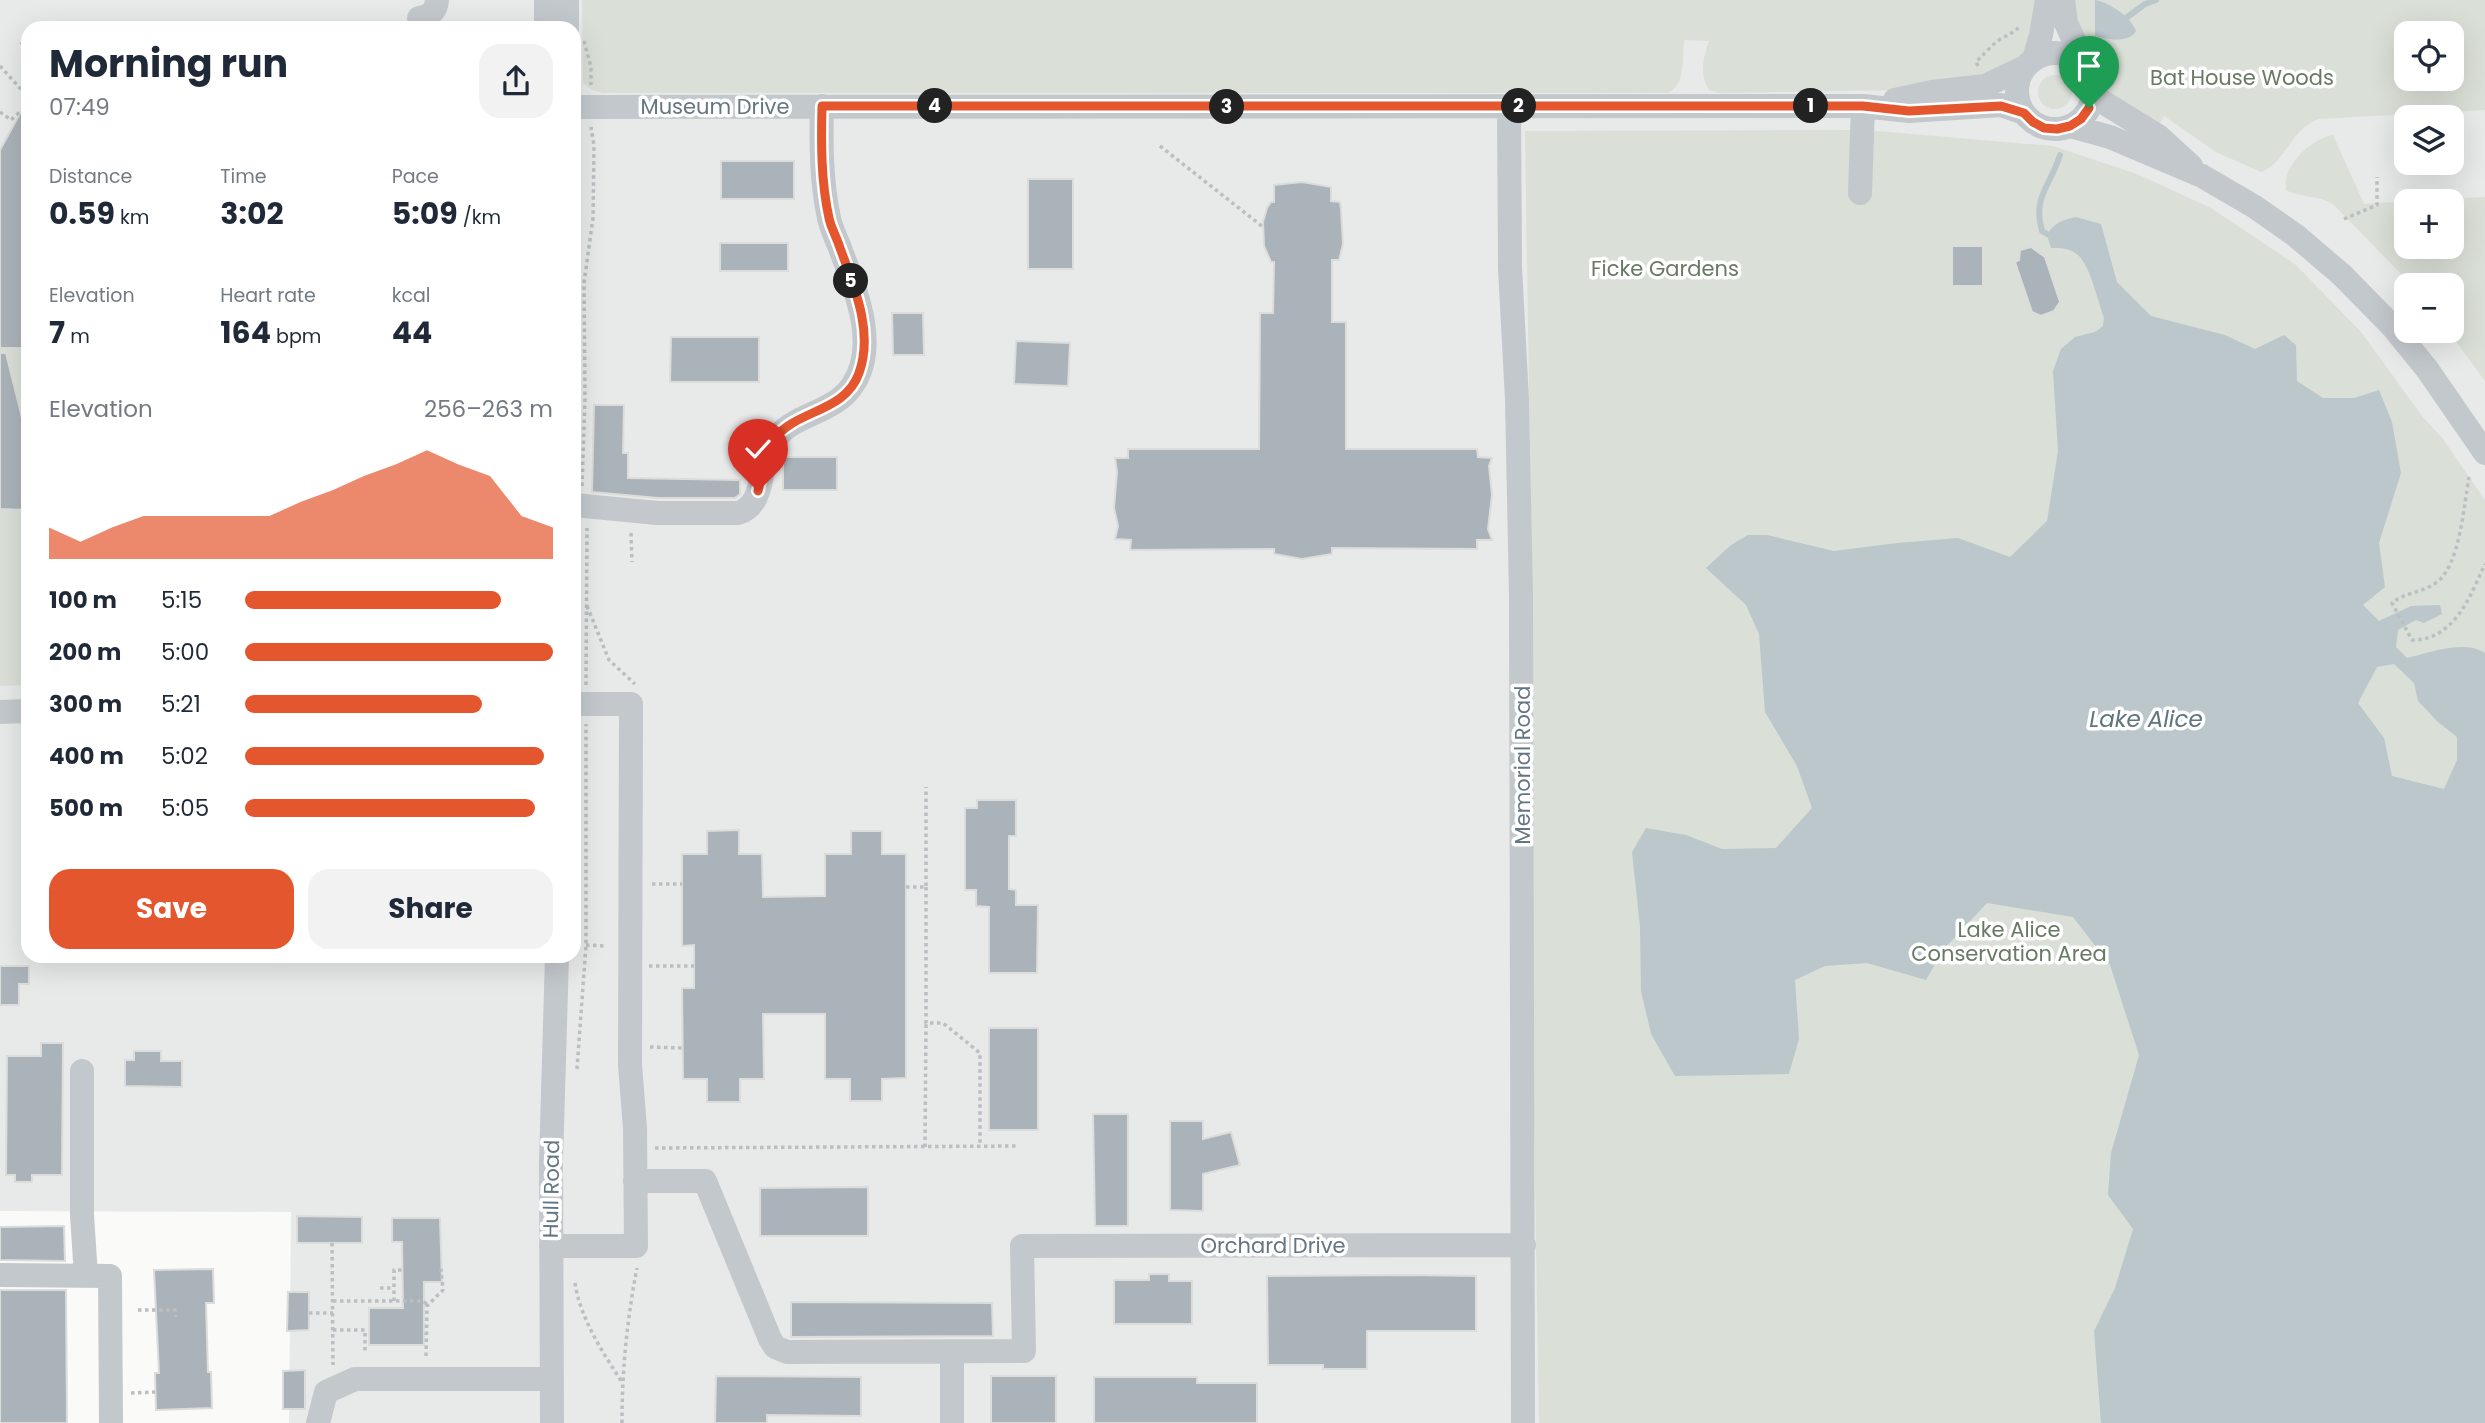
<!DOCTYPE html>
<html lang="en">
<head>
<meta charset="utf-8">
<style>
	:root { --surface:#fff; --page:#f2f2f3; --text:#1f2937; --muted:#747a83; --accent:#e4572e }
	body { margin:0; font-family:Poppins,sans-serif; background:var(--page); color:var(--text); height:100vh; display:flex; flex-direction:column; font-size:26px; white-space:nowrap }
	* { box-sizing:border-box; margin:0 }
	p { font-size:23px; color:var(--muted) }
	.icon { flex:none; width:38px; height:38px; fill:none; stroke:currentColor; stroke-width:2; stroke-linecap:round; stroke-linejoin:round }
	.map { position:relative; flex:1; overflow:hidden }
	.drawer { position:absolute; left:21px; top:21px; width:560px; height:942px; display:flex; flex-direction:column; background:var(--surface); border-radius:21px; box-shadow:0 7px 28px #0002 }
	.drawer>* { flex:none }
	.fabs { position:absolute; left:2394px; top:21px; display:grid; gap:14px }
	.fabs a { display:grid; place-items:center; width:70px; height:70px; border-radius:14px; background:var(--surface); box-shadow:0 7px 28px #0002; font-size:35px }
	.pin { position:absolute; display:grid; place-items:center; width:60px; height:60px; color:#fff; margin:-72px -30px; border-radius:50% 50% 50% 0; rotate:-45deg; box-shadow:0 0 7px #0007 }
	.pin .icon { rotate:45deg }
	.km { position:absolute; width:35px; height:35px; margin:-18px; border-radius:50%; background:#222; color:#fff; font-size:19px; line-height:35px; text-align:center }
	.round { display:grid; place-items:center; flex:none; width:74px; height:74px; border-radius:21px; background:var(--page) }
	.overview { display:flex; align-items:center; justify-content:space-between; height:119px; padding:0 28px }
	h1 { font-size:38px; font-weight:700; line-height:52px }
	.figures { display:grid; grid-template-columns:repeat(3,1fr); gap:10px; height:119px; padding:7px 28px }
	.figures div { display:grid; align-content:center }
	.figures b { font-size:30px; font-weight:700 }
	.figures small { font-size:19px; font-weight:400 }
	.figures p { font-size:19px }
	.chart { height:196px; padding:14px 28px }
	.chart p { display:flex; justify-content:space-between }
	.chart svg { width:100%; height:126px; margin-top:7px; fill:var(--accent); opacity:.7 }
	.button { display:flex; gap:14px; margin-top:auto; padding:14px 28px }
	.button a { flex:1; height:80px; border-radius:21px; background:var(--accent); color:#fff; font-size:28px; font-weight:700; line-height:80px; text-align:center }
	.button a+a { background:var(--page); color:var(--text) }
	ul { padding:0 28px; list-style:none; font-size:23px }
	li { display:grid; grid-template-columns:112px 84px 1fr; align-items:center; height:52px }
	li i { height:18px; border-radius:9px; background:var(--accent) }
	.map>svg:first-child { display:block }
	.built { fill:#e8e9e9; fill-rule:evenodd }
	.green { fill:#dadfd7; fill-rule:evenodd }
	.water { fill:#bbc7cb; fill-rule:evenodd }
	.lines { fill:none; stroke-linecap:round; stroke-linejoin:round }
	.stream { stroke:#bbc7cb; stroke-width:6 }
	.building { fill:#aab3b9; stroke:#dcdcda; stroke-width:2 }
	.path { stroke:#bbbfc2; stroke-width:3.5; stroke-dasharray:3.5 3.5; stroke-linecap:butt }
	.minor { stroke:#c3c8cc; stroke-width:24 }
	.route-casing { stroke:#fff; stroke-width:14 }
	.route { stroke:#e4572e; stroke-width:9 }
	.labels { text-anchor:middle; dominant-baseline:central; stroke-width:7; stroke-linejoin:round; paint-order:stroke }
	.park-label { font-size:21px; fill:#687a64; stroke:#fff }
	.street-label { font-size:21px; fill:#657683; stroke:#fff }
	.water-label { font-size:23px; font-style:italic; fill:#60757c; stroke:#fff }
</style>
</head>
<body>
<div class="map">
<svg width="2485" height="1423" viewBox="0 0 2485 1423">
	<rect width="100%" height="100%" fill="#fafaf8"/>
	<path class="built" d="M0,0H2485V1423H289L291,1212L0,1211ZM28,28H574V956H28ZM2406,33H2452V79H2406ZM2406,117H2452V163H2406ZM2406,201H2452V247H2406ZM2406,285H2452V331H2406Z"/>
	<path class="green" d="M582,0H2037L2028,54L1999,75L1903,90L1719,93L1709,90C1699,75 1703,58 1709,41L1684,40C1682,57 1686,85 1668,93H603L592,90L583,83Z
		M2070,0H2485V110L2319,119C2290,129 2284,165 2261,172L2216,152L2164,116L2157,129L2104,92L2097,72L2079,40ZM2406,33H2452V79H2406Z
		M2038 92a17 17 0 1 1 34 0a17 17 0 1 1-34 0Z
		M28,110V685L0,686V150Z
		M1865,130L2053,146L2137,174L2211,208L2296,265L2361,332L2422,416L2443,439L2485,500V1423H1539L1531,935L1532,574L1525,131Z
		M2333,135L2364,204L2406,201V247H2452V201H2409L2485,197V381L2448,331H2452V285H2412L2334,205C2320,195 2301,198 2286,190C2282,165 2311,139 2333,135Z"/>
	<path class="water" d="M2095,0C2109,2 2131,17 2136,31C2129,44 2107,39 2095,36Z
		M2076,217L2101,224L2117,282L2151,316L2225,335L2255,349L2284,335L2296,345L2297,381L2323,398H2354L2379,390L2392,422L2401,473L2379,543L2385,587L2363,605L2379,621L2411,606L2440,605L2442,614L2424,623L2416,620L2398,630L2396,647L2407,658C2429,653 2464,639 2485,653V1423H2101L2094,1331L2115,1288L2133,1229L2108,1195L2111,1153L2139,1055L2110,965L2073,917L1987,903L1943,950L1926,980L1867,963L1825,966L1795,980L1799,1039L1789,1074L1675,1076L1651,1034L1641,991L1640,927L1632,852L1646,828L1686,835L1722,849L1776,848L1812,808L1797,766L1765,712L1759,634L1746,605L1706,568L1731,545L1748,535H1767L1834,551L1897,543L1958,538L2010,557L2047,521L2058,451L2053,371L2061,349L2075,337L2095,332L2103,326L2104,318C2098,302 2090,265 2078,255C2070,248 2060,248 2051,248L2047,235C2054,222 2063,220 2076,217ZM2394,664L2414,683L2418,701L2438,722L2457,737V760L2444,789L2392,776L2384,738L2358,703L2377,667Z"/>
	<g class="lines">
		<path class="stream" d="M2122,21L2145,4L2156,0
			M2052,237L2042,231C2032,197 2051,185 2060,155"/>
	</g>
	<path class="building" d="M28,99V348H0V150Z
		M721,161H794V199H721Z
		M1028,179H1073V269H1028Z
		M1302,182L1331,187V201L1340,202L1341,209L1343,244L1339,260H1332V322H1346V449H1477L1478,457L1492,458L1489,466L1492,495L1488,529L1492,540H1477V549L1332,548V554L1302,559L1274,554V549L1130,550L1131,540L1115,539L1118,526L1114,508L1117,472L1115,458H1128V449H1259L1260,313H1273L1274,262H1271L1264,246L1263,222L1267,208L1271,202H1274V185Z
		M720,243H788V271H720Z
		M1952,246H1983V286H1952Z
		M2031,247L2045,257L2060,302L2054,311L2041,316L2032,312L2015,262L2019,260L2020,250Z
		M892,313H923L924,355H893Z
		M671,337H759V382H670Z
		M1016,341L1070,343L1068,386L1014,384Z
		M0,353H6L28,442V510L0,509Z
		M594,405H624L623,453H628V478L740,480V494L735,498H658L592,492Z
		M783,457H837V490H783Z
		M977,800H1016V836H1009V889L1016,890V905H1038L1037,973H989V907L976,906V890H965V808H977Z
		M739,830V854H762L763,897L825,896V854H851V831H882V854H906V1078L882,1079V1101H850V1079H825V1014H763L764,1079H740V1102H707V1079H683L682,988H694V945L682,946V854H707V831Z
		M0,966H29V984H19V1005H0Z
		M989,1028H1038V1130H989Z
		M41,1043H63L62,1175H32V1182H15V1175H6L7,1056H41Z
		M134,1051H161V1061H182V1087L125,1086V1060H134Z
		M1093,1114H1128V1226H1095Z
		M1170,1121H1203V1139L1231,1132L1240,1165L1203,1174V1211L1170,1210Z
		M868,1187V1236H760V1188Z
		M297,1216L362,1217V1243H297Z
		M392,1218H440L442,1282H424V1345H369V1308H403L402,1242H392Z
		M64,1226L65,1261L0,1260V1227Z
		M213,1269L214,1303H206L208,1372H211L212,1408L156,1410L155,1373H159L154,1270Z
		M1149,1274H1169V1281H1192V1324H1114V1280H1149Z
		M1410,1275L1476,1276V1331H1367V1369H1323V1365H1268L1267,1276Z
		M0,1290H66L67,1423H0Z
		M288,1292H309V1330L287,1331Z
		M791,1302L992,1303L993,1336L791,1337Z
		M305,1370V1409H283V1371Z
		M716,1376L861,1377V1416L767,1415V1423H715Z
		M991,1376H1056V1423H991Z
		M1094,1377H1197V1383H1257V1423H1094Z"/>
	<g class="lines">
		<path class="path" d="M584,41L591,67V85
			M21,42L28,52
			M0,66L28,97
			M1978,66L1976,62C1983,55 1991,46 1999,40C2007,35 2014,33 2020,26
			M0,112L11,120L28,104
			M1160,146L1263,227
			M2344,219L2377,205V177
			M2469,477C2464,504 2460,565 2437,582C2423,593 2405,592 2392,603L2412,640C2455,640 2470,596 2485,564
			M582,486L585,399L584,283L593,218L594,146L591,127
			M631,533L632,562
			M587,606L609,660L635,684
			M586,685L587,528
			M652,884H682
			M906,887H926V787
			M926,887V1023H943L980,1053V1146
			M586,945L605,946
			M649,966H694
			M650,1047L682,1048
			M577,1069L586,945V724
			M925,1147L926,1023
			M655,1148L1018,1146
			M332,1243L333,1365
			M575,1283C580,1318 603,1353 622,1382
			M380,1288H394
			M333,1301H423L428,1305
			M394,1301V1270H402
			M138,1310H175L176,1317
			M309,1313H333
			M333,1330H365V1354
			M426,1356L427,1306L443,1290L441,1269
			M131,1393L155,1392
			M622,1423C622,1370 627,1319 637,1268"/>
		<path class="minor" d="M546,0V28
			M2063,0L2066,23L2086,67
			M419,18C430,16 436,12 437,0
			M567,28V0
			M2017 91a38 38 0 1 1 76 0a38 38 0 1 1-76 0Z
			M2034,59L2041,35L2047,0
			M2093,96L2158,136L2191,166
			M1895,100L1932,92L1985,86L2025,67
			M1509,106L1510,268L1517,399L1521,596L1523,1423
			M574,107L1797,106H1863L1909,111L2001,105L2024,113
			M2070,126L2110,137L2202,176L2255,207L2295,235L2342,275L2392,326L2427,369L2485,453
			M1860,193L1863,106
			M574,505L657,513H738C767,505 758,461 774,440C794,413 833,414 852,386C880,346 855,289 840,248C836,238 831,228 829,218C821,181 821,143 822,106
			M0,712L28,711
			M82,1071V1215L86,1276
			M635,1181H705L770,1339L775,1347L787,1352L1024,1351L1022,1246L1524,1245
			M551,1246H636L635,1128L630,1065L631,704H574
			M0,1275L110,1276L111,1423
			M318,1423L326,1392L355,1379H552
			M552,1423L551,1162L557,956
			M952,1423V1352"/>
	</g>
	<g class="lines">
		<g class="route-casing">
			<path id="route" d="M758,491C762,475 763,454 773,440C796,409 845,413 859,373C874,332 854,286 840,248C837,238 831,228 829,218C821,182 821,143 822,106H1863L1909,111L2001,106L2024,113L2033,122L2044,128L2057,129L2070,126L2081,119L2089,108"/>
		</g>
		<use href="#route" class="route"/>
	</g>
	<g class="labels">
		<g class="park-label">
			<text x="2242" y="77">Bat House Woods</text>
			<text x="1665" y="268">Ficke Gardens</text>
			<text x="2009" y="929">Lake Alice<tspan x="2009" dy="24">Conservation Area</tspan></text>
		</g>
		<g class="street-label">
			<text x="715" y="106">Museum Drive</text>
			<text transform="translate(1522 765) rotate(-90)">Memorial Road</text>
			<text transform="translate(551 1189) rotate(-89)">Hull Road</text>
			<text x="1273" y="1245">Orchard Drive</text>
		</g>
		<g class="water-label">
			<text x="2146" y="719">Lake Alice</text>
		</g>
	</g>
</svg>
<div class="fabs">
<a><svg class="icon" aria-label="locate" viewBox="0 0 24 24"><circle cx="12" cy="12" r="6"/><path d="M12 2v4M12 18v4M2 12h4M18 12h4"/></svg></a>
<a><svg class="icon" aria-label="layers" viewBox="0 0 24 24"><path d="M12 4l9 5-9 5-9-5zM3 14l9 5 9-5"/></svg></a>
<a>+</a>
<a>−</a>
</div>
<div class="pin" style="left:2089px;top:108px;background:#1e9e55"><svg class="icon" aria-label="arrive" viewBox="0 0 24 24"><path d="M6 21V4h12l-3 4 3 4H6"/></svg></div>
<div class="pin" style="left:758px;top:491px;background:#d93025"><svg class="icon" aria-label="check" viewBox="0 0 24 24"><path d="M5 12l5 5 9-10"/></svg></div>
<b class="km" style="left:1811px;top:106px">1</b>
<b class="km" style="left:1519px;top:106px">2</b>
<b class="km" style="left:1227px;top:107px">3</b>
<b class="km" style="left:935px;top:106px">4</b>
<b class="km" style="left:851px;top:281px">5</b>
<section class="drawer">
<div class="overview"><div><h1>Morning run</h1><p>07:49</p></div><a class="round"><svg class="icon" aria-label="share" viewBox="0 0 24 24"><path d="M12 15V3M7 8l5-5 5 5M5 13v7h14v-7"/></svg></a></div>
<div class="figures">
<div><p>Distance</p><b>0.59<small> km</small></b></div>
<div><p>Time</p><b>3:02</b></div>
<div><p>Pace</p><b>5:09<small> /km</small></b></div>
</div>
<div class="figures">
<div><p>Elevation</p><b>7<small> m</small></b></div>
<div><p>Heart rate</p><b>164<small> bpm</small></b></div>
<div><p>kcal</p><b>44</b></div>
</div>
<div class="chart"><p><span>Elevation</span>256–263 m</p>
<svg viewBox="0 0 160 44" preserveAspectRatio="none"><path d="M0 44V33L10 38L20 33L30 29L40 29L50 29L60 29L70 29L80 24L90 20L100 15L110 11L120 6L130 11L140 15L150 29L160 33V44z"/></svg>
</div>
<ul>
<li><b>100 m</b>5:15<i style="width:83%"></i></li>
<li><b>200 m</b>5:00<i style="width:100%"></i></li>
<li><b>300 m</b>5:21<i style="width:77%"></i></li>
<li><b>400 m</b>5:02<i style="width:97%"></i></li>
<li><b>500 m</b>5:05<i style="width:94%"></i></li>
</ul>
<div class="button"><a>Save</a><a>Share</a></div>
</section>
</div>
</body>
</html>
